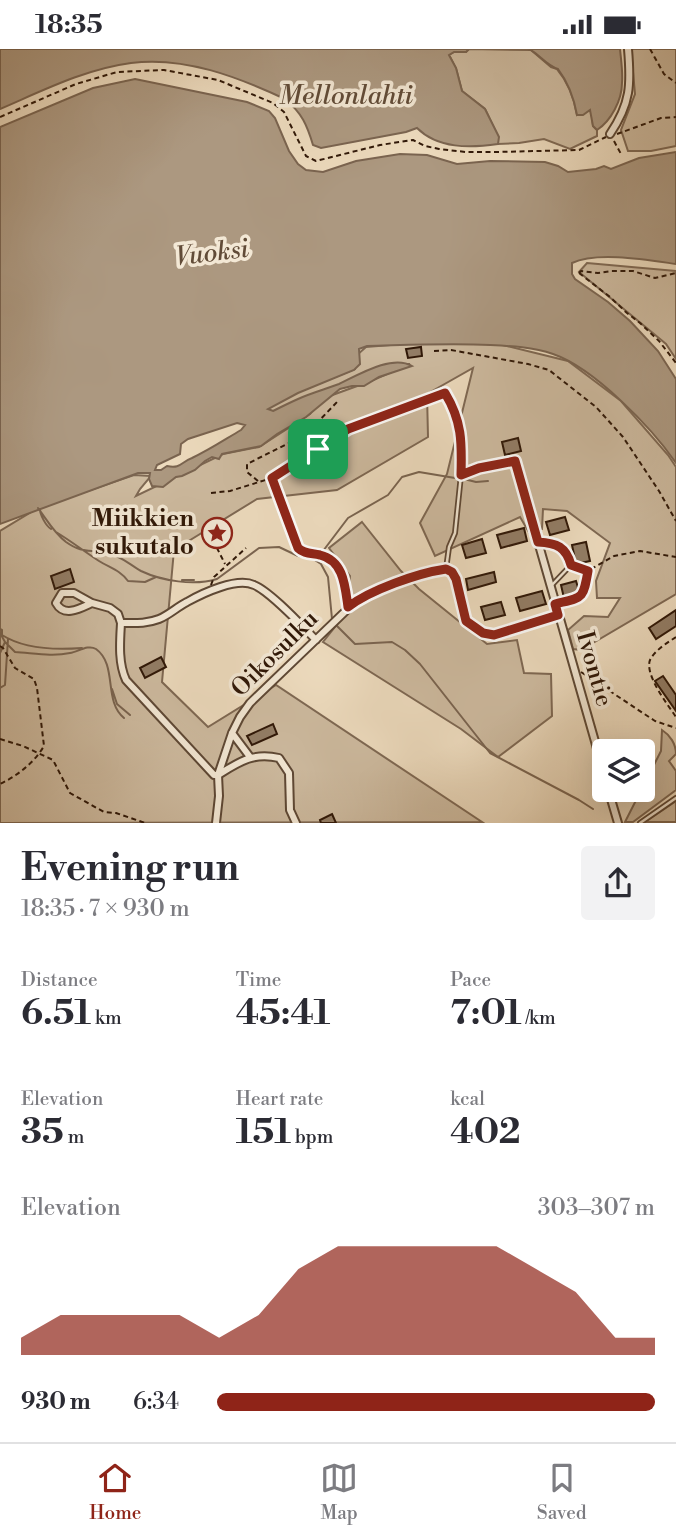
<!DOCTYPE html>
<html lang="en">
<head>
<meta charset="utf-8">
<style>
	:root { --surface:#fff; --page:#f2f2f3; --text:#2b2b33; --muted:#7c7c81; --line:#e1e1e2; --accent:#8f2418 }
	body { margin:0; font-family:"Libre Bodoni",serif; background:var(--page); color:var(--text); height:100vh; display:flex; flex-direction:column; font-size:26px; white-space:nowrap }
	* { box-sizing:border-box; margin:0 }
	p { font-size:23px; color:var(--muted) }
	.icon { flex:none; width:38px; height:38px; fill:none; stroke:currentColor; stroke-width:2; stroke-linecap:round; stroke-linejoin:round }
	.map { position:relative; height:774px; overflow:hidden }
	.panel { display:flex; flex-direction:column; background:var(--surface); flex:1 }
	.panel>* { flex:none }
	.buttons { position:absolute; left:592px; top:690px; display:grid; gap:14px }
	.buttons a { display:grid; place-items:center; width:63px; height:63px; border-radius:7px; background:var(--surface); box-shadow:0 7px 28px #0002; font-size:35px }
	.pin { position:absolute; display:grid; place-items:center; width:60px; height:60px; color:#fff; margin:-30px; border-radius:14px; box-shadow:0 4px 10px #0006 }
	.round { display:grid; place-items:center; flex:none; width:74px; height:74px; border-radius:7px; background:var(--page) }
	.overview { display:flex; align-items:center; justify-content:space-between; height:119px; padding:0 21px }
	h1 { font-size:38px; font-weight:700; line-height:52px }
	.stats { display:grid; grid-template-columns:repeat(3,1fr); gap:10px; height:119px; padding:7px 21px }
	.stats div { display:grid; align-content:center }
	.stats b { font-size:35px; font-weight:700 }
	.stats small { font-size:19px; font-weight:400 }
	.stats p { font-size:19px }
	.chart { height:196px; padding:14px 21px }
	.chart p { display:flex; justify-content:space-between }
	.chart svg { width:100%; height:126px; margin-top:7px; fill:var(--accent); opacity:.7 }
	ul { padding:0 21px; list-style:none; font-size:23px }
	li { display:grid; grid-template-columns:112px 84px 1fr; align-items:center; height:52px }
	li i { height:18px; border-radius:9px; background:var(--accent) }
	.status { display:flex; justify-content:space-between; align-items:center; height:49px; padding:0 35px; background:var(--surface); direction:ltr }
	.status svg { height:19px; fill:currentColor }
	.tab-bar { display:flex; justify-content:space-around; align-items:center; height:98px; border-top:2px solid var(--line); background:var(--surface); font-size:19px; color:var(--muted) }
	.tab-bar a { display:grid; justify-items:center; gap:4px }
	.tab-bar .active { color:var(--accent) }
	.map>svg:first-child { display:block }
	.green { fill:#cdba9f; stroke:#7e6853; stroke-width:2 }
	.water { fill:#ac9880; stroke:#7a6450; stroke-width:2; fill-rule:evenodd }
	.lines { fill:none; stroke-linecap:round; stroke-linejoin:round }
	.stream { stroke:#7a6450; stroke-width:2 }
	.building { fill:#927d66; stroke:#2f1707; stroke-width:2 }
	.lane-casing { stroke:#5e4835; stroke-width:6 }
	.street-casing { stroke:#5e4835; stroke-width:10 }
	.path { stroke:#2f1707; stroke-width:2; stroke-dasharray:5 3.5; stroke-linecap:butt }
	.lane { stroke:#f3e8d5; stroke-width:2.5 }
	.street { stroke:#f3e8d5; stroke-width:6 }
	.route-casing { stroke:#fff; stroke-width:14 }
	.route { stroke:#8f2418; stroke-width:9 }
	.labels { text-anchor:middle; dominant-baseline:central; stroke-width:7; stroke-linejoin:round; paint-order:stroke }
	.poi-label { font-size:24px; font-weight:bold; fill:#2f1707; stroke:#f3e8d5; text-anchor:end }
	.street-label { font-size:24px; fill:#2f1707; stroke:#f3e8d5 }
	.water-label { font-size:26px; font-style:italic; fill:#614b37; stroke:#f3e8d5 }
</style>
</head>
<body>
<div class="status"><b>18:35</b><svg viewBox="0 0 49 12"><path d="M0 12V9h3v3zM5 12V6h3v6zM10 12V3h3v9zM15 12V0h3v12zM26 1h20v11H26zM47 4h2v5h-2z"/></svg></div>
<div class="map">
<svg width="676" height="774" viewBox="0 0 676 774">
	<rect width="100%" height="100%" fill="#eddbbe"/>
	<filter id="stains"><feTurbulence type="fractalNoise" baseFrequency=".00286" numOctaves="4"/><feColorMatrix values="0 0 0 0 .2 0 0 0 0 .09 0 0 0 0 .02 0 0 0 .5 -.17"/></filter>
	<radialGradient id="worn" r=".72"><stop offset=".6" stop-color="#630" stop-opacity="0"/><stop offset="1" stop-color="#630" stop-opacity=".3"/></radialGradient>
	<path class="green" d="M469,0L531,1L551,18L557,20C568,33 574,49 577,66L591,60L593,77L597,81V87L570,100L544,90L519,94L498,95V88L485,60L462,42L456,19L449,6L454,3H466Z
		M631,0H676V97L651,102H628L621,81L635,45Z
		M587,214L676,222V310L666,295L579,223Z
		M469,293L503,296L568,312L621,352L668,406L676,418V545L581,601L573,600L568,581L584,567L608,568L620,549H597L596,532L610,494L567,462L543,460L542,480L530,485L520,468L435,507L420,474L447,425L473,319L427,345L428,388L337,441L257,450L174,501L162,633L208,678L276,636L482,773L0,774V482L38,459L134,426L151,427L140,440L136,447L223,405L259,398L310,365L315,358L327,348L371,332L410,315H400L265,367L260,364L283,349L355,320L357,306L366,298L415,294Z
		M362,473L401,522L419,540L487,595L517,591L524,624L551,625L552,667L498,708L461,680L323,593L346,564L350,527L329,499Z
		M662,681C670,686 676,695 676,705L669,712L676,722V741L633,773H625L661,702Z
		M676,752V773H645Z"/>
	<path class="water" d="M0,0H469L466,3H454L449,6L456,19L462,42L485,60L499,88L498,95C470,99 438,100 417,79L406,83L321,99L313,96C307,76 302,64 285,50C238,28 184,7 131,14C85,20 42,42 0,60Z
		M529,0H620C621,11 623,23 622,34C622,51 611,72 597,81L593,77L590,61L583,66H577C574,49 568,33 558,20C547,17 539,5 529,0Z
		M135,30L247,53L269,62L275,69L289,102L298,115L306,121L323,123L356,112L400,105L427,106L457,115L490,112L545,113L558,117L568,123L596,120L604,117L611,120L639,109L676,103V215C648,211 597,202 572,214V225L575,230L608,253L630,272L658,302L676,330V414C652,379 594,319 553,305C533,298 511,297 490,296C449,294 408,296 367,297L359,300L360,315L354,321L298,344L268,360L273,362C281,358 289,354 298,350C311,344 326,340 339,335C358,326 392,305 412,317L379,328L364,337H352L340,340L306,368L277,385L261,397L222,405L219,410L212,408L205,412L195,421L182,427L176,428L163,438L152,437L149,430L150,424H138L0,475V78L93,39ZM237,374L245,376L241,381C224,391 209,401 192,409C181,413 181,420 167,417L161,421H155L157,416L180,405L181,395L188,390Z"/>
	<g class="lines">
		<path class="stream" d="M464,430L476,433L488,432
			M38,459C47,471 54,484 66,493C83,505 89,500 107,504C120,506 130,516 141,522C162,532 194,537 217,530L259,499L279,498L298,507L313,510L321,515L328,528L332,570
			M40,460C40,466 46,477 51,480
			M56,483C71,492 85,503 99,512C110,519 120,521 128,532L145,533L156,528
			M323,502L348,469L388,446L402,428L419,423L455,429
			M182,531H194
			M335,575L355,595L392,593L405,601L420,615L490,704L579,751L593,760
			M0,580L2,581V586C24,600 57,601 82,599
			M0,584L5,593L15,603C33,604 52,608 70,604C78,603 88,595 96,600C118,616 103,652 124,669
			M0,604L5,593
			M0,639L5,636L8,590
			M112,640L117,655L130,666"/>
	</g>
	<path class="building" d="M421,298L422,307L408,309L406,300Z
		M518,389L521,402L505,406L502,393Z
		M565,468L569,481L550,486L546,473Z
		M524,479L527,492L501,499L497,486Z
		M482,490L486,504L466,509L462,496Z
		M586,493L590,512L576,515L572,496Z
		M70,520L74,533L55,540L51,527Z
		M494,523L496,533L468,541L466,530Z
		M576,532L580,545L564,549L561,536Z
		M542,542L546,555L520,562L516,549Z
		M501,553L505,566L485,571L481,558Z
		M676,561V577L656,590L649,579Z
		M161,608L166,618L145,629L140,619Z
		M663,627L676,646V662L655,632Z
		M273,675L277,685L252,696L247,687Z
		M332,765L336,774H321L320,771Z"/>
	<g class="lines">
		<g class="lane-casing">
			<path id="lane" d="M445,343L456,364L460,378L462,397L461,426L455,484L449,498L446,520
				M461,425L479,419L515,412
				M538,493C557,494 566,498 571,516
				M551,537L571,516L588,522C584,549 585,548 558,554
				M640,774L676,749"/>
		</g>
		<g class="street-casing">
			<path id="street" d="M610,85C631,54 631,35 628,0
				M515,412L604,724
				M92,554C81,559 64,569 56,554L62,544H74L92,554L110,559L118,565L121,574C134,574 146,575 159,570C169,566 177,558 187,553C203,544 237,528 254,536C271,543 302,577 316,591
				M121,574C120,592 118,614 126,631L214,726H218C239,713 253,703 279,709L289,724L290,761L296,774
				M232,684L250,708
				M608,740L618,774
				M216,774L219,747L218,726L232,684L240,668L250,654L355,553L363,548L410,529L446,520L452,523L455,530L466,572L483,584L494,586L558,566"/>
		</g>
		<path class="path" d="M650,0L664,25L676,34
			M0,68L76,35L117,23L164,21L218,31L273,54L284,63L306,107L316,112L380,96L413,91L425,97L439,100L466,103H496L579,101L606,88
			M617,85L661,69L676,68
			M614,92L621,105
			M579,224L610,248L627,264L640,274L659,292L676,314
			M579,224L581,222L598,224L611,222H633L655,229L676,224
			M434,302L451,301L528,315L549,321L596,358L623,388L659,442L676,472
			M272,429L298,499C304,504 311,504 319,506C341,511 344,531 346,550
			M258,432L247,423V415L291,393L315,376L337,353
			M211,444L230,442L272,429L348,380L441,345
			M213,491L225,515
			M591,520L614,507L640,502L676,508
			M211,536L214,528L246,499
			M676,588C667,594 657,600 651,609C642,623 668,656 676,668
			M0,597L3,599L15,619L34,630L37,639L44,697C34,714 17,727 0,735
			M581,623L655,672L676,679
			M0,690L23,697L53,711L70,744L104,763L116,764L145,774"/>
		<use href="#lane" class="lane"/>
		<use href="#street" class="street"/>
	</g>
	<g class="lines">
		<g class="route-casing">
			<path id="route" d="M445,344C462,372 462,393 461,426L479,419L515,412L538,493C557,494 566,498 571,516L588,522C583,551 583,548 555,555L558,566L494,586L483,584L466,572L456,530L452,523L446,520C418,524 370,541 348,558C345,537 344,512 320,506C311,504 304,505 298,499L272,429L348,380Z"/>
		</g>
		<use href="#route" class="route"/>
	</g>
	<defs>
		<g id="sight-ring" transform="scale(1.575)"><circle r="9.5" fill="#f3e8d5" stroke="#8f2418" stroke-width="1.5"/><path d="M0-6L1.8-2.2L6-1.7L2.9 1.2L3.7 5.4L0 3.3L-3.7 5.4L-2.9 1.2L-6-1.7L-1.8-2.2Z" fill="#8f2418"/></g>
	</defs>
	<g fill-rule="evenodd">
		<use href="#sight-ring" x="217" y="484"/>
	</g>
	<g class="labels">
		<g class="poi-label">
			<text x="194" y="470">Miikkien<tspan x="194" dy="28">sukutalo</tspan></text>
		</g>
		<g class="street-label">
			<text transform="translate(275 605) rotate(-45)">Oikosulku</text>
			<text transform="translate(594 620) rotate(74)">Ivontie</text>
		</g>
		<g class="water-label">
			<text x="346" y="47">Mellonlahti</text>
			<text transform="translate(212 204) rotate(-7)">Vuoksi</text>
		</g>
	</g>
	<rect width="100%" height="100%" filter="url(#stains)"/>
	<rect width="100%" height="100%" fill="url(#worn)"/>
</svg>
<div class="buttons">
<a><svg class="icon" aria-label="layers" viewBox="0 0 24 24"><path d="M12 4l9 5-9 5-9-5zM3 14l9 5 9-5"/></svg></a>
</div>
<div class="pin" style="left:318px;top:400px;background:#1e9e55"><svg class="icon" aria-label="arrive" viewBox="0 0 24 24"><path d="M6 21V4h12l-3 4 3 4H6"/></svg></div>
</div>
<section class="panel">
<div class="overview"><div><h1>Evening run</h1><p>18:35 · 7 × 930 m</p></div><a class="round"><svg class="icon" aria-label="share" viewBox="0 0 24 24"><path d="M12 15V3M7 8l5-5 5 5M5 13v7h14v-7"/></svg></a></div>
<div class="stats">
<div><p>Distance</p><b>6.51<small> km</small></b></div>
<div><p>Time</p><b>45:41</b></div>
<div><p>Pace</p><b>7:01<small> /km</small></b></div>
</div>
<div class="stats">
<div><p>Elevation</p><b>35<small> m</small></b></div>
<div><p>Heart rate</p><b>151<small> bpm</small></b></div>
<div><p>kcal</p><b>402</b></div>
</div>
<div class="chart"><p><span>Elevation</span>303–307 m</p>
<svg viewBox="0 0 160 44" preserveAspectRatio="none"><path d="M0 44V38L10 30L20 30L30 30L40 30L50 38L60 30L70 14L80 6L90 6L100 6L110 6L120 6L130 14L140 22L150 38L160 38V44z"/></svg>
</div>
<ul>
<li><b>930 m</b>6:34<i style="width:100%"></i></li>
</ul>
</section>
<nav class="tab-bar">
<a class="active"><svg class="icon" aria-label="home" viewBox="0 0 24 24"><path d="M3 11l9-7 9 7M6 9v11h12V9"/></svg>Home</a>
<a><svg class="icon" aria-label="map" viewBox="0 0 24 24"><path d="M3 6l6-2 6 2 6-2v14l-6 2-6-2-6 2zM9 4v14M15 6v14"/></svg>Map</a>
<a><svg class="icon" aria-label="saved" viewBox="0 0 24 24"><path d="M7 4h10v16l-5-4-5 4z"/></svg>Saved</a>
</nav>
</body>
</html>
